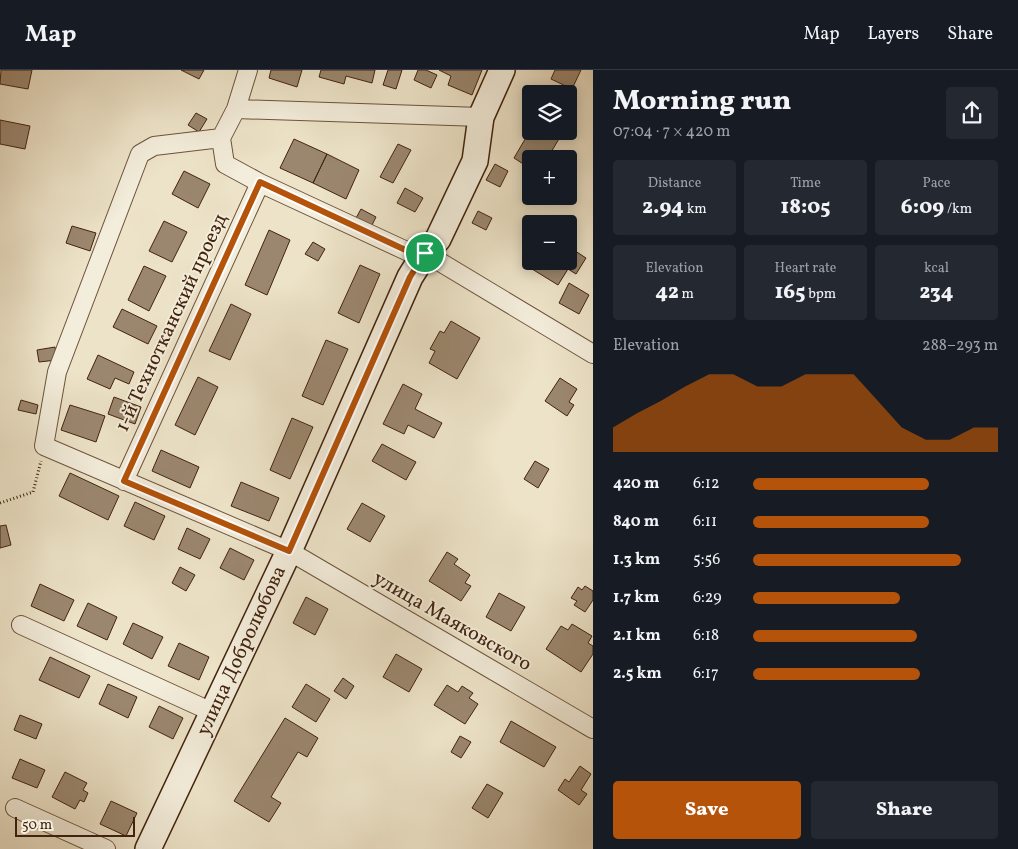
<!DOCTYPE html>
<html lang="en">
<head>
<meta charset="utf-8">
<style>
	:root { --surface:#171b24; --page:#242831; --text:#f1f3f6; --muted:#9ea1a6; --line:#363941; --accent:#b45309 }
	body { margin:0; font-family:Vollkorn,serif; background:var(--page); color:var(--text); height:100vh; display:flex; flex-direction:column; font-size:19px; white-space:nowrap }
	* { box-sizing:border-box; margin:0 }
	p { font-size:16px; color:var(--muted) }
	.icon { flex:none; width:28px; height:28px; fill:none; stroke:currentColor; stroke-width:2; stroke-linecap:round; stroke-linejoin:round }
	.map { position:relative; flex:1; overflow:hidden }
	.panel { display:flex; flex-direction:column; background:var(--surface); width:425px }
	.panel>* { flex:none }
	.fabs { position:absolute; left:522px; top:15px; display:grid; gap:10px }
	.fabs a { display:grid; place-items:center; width:55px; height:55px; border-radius:5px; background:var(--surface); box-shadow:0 2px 12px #0003; font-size:25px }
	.scale { position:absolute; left:15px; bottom:12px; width:120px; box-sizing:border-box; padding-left:5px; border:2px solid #42230e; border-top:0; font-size:14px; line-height:18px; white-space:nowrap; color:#42230e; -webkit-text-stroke:4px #f3eddb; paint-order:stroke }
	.pin { position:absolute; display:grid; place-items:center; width:42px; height:42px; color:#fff; margin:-21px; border:2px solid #fff; border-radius:50%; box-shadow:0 1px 5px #0007 }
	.round { display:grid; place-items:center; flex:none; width:52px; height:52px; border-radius:5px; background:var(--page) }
	.summary { display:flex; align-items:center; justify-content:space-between; height:85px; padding:0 20px }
	h1 { font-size:28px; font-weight:800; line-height:38px }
	.metrics { display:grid; grid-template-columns:repeat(3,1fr); gap:8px; height:85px; padding:5px 20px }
	.metrics div { display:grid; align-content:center; border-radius:5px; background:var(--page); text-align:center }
	.metrics b { font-size:21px; font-weight:800 }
	.metrics small { font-size:14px; font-weight:400 }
	.metrics p { font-size:14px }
	.chart { height:140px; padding:10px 20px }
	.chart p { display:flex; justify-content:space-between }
	.chart svg { width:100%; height:90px; margin-top:5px; fill:var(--accent); opacity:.7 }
	.action { display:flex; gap:10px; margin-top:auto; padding:10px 20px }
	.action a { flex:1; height:58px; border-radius:5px; background:var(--accent); color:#fff; font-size:20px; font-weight:800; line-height:58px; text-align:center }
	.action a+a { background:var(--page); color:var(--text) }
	ul { padding:0 20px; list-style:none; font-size:16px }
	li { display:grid; grid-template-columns:80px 60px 1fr; align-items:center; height:38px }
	li i { height:12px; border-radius:6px; background:var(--accent) }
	header { display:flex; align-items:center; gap:30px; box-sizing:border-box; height:70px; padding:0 25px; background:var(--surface); border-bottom:1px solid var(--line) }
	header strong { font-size:24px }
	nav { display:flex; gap:28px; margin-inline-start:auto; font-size:18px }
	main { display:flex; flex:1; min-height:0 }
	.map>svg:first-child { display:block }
	.building { fill:#9b876f; stroke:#42230e }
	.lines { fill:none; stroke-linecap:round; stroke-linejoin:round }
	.street-casing { stroke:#6d533c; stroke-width:20 }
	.secondary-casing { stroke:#42230e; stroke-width:28 }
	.path { stroke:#42230e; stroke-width:3; stroke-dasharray:1 2.5; stroke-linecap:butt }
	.street { stroke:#f3eddb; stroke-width:18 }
	.secondary { stroke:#f3eddb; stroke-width:25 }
	.route-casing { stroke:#fff; stroke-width:10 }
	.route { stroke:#b45309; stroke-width:6 }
	.labels { text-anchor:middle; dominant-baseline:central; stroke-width:4; stroke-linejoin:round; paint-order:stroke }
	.street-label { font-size:20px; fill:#42230e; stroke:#f3eddb }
</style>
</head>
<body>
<header>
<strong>Map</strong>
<nav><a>Map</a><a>Layers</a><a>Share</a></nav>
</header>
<main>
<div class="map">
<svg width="593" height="779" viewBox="0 0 593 779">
	<rect width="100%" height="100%" fill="#ede3c8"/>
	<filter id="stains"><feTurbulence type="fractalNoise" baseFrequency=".004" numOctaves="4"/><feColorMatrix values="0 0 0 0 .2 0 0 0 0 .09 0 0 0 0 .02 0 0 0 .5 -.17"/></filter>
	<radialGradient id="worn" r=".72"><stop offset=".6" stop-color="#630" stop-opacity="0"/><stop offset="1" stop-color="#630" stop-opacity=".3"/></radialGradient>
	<path class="building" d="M1,0H32L28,19L0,14Z
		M181,0H204L199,9Z
		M271,0H302L297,17L269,8Z
		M321,0H375L372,13L346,6L344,14L319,7Z
		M388,0H402L396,19L383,15Z
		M418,0H426L437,5L431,18L414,10Z
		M439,0H482L472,25L448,15L451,6Z
		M555,0H581L572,19L551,9Z
		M196,43L207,49L199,62L188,55Z
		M0,50L30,56L25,79L0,74Z
		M531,59V61L563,62L547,89H531V99L514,88Z
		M294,69L327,84L313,113L280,98Z
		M398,74L411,80L393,113L380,107Z
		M327,84L359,100L346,129L313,113Z
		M495,94L508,101L500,117L486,110Z
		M184,101L210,114L198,138L172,124Z
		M405,118L423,128L415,142L397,133Z
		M361,139L376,147L371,157L356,148Z
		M478,141L492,148L486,160L472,153Z
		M164,151L187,162L172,192L149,181Z
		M72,156L96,163L90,181L66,173Z
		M269,160L290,170L267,225L245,215Z
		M313,172L325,179L318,191L305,184Z
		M569,177L586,188L576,204L568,199L558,215L532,199L537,191H569Z
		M360,195L380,204L359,253L338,243Z
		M144,196L166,206L149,241L128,230Z
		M569,213L589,225L579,244L559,233Z
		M231,234L251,244L230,290L209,281Z
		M122,239L157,256L148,274L113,257Z
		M451,251L480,268L457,309L429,293L435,281L430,279L440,261L444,263Z
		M326,270L348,279L323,335L302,326Z
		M55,277L57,290L39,292L37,280Z
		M98,285L134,302L129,314L115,308L110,319L87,309Z
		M198,307L218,317L195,365L175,355Z
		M560,308L577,319L569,332L574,335L567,346L545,331Z
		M403,314L422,324L415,339L442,353L434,368L408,355L404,364L383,354Z
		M114,327L141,337L135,354L108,344Z
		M21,330L38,335L36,344L18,340Z
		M70,335L105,346L96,372L61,360Z
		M292,348L313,357L290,409L270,400Z
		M382,374L416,392L406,410L372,391Z
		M161,380L199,397L190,418L152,401Z
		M535,391L549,399L538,418L524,409Z
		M70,403L119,426L108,450L59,426Z
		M241,412L279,428L269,451L231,436Z
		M135,432L165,446L154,470L124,456Z
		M362,433L385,446L370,472L347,459Z
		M6,455L11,475L0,478V456Z
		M187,458L210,469L200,489L178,479Z
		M230,478L254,490L244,510L220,498Z
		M447,482L458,489L454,494L470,505L465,513L471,516L461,531L429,511Z
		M180,497L195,505L186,521L172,513Z
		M40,514L74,530L64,551L31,536Z
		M585,516L593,521V530L585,542L574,535L577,531L571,528L578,517L582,520Z
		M499,523L525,537L511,561L486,547Z
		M306,527L328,539L315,565L293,553Z
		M88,533L117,547L107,570L77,556Z
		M133,553L163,567L152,589L123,574Z
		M572,554L592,566L588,573L593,576V584L581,602L546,579L561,556L568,560Z
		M179,573L209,587L199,610L168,596Z
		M396,584L422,599L409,622L383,607Z
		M50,587L90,606L79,628L39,610Z
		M343,608L354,616L346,629L334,621Z
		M108,614L137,627L128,648L99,634Z
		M306,614L330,629L316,652L292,637Z
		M447,615L458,622L462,616L473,623L469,628L478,634L465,654L434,635Z
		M159,636L183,648L173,669L149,657Z
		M20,645L42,654L36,669L14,660Z
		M285,648L318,668L307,687L298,682L271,727L281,733L269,752L234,731Z
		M511,651L556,677L544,697L500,672Z
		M460,666L471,672L461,688L451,682Z
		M20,689L45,700L37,718L12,708Z
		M580,696L591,704L581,720L587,724L579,735L558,720L565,709L569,712Z
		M65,702L87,713L83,720L88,723L84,732L80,730L75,739L52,727Z
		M487,714L503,723L488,748L472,738Z
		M111,731L137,743L126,766L100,754Z"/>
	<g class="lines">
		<g class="street-casing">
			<path id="street" d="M248,0L236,39L221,68L225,94L260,113L413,184L425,183L593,284
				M236,39L481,47
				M221,68L154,76L140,84L57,302L44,376L289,481L593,659
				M124,411L260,113
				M21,555L212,642
				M15,738L106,779"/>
		</g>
		<g class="secondary-casing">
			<path id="secondary" d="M148,779L289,481L410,207L425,183L438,169L475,91L481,47L502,0"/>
		</g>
		<path class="path" d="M0,433L33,422L41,391"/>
		<use href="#street" class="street"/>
		<use href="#secondary" class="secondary"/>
	</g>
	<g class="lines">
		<g class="route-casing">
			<path id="route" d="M260,112L414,184L425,183L410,207L289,481L124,411Z"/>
		</g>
		<use href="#route" class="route"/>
	</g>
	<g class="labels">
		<g class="street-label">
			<text transform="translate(172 253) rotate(-65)">1-й Технотканский проезд</text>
			<text transform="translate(452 552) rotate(30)">улица Маяковского</text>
			<text transform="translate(242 581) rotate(-65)">улица Добролюбова</text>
		</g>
	</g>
	<rect width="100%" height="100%" filter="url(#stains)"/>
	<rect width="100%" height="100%" fill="url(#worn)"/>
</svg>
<div class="fabs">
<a><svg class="icon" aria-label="layers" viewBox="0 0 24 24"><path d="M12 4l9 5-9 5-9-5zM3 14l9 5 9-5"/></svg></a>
<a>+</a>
<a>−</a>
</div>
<div class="scale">50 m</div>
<div class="pin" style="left:425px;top:183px;background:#1e9e55"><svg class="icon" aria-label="arrive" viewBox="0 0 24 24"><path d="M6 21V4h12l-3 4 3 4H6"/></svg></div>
</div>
<section class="panel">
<div class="summary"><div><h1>Morning run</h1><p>07:04 · 7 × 420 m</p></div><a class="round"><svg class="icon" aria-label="share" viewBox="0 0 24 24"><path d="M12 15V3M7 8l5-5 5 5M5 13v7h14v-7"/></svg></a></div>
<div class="metrics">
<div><p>Distance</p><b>2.94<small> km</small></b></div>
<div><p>Time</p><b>18:05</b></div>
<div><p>Pace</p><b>6:09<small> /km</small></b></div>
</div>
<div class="metrics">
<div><p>Elevation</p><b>42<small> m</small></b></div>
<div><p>Heart rate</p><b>165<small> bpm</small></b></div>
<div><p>kcal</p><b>234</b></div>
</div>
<div class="chart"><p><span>Elevation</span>288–293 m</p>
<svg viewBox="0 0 160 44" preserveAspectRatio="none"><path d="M0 44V32L10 25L20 19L30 12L40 6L50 6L60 12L70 12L80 6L90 6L100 6L110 19L120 32L130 38L140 38L150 32L160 32V44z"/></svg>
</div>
<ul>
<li><b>420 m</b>6:12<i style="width:72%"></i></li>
<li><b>840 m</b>6:11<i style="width:72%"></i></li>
<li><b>1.3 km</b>5:56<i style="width:85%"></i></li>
<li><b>1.7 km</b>6:29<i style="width:60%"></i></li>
<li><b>2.1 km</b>6:18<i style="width:67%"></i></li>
<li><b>2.5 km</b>6:17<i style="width:68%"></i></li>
</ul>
<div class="action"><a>Save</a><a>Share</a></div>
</section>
</main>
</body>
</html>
